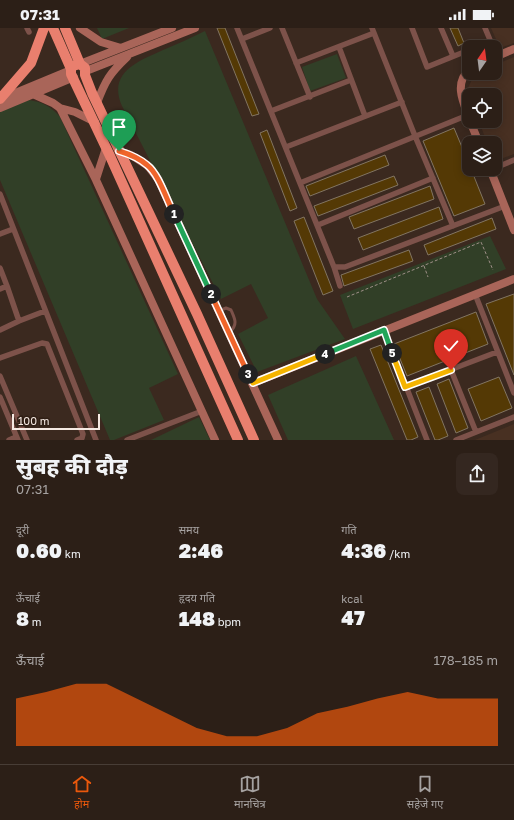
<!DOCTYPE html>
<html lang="hi">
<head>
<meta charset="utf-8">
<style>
	:root { --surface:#2c1f17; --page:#342720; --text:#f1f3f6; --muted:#a6a2a1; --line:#483d36; --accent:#ea580c }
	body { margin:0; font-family:"Golos Text","Noto Sans Devanagari",sans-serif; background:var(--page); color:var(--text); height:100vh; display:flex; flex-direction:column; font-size:15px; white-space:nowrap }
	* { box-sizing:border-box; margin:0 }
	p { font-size:13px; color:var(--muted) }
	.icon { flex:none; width:22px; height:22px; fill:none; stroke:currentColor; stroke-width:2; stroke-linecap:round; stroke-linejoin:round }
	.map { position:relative; height:412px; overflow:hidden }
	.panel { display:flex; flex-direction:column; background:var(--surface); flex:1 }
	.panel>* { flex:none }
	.needle { width:26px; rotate:14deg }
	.tools { position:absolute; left:462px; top:12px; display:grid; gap:8px }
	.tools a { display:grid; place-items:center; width:40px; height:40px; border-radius:8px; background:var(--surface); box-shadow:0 2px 10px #0003,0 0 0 1px var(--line); font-size:20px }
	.scale { position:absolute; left:12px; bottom:10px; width:88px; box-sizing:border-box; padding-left:4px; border:2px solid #f5e9e2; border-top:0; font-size:11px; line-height:14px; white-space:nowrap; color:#f5e9e2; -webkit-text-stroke:3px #301f15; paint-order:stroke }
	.pin { position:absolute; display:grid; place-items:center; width:34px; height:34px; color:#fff; margin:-41px -17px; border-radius:50% 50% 50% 0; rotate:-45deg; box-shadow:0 0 4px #0007 }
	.pin .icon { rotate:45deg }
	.km { position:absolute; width:20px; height:20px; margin:-10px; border-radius:50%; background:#222; color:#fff; font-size:11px; line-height:20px; text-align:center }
	.round { display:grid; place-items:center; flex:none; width:42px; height:42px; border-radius:8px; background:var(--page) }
	.head { display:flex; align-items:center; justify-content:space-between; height:68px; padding:0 16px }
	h1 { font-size:22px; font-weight:800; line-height:30px }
	.metrics { display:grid; grid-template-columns:repeat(3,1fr); gap:6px; height:68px; padding:4px 16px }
	.metrics div { display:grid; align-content:center }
	.metrics b { font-size:20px; font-weight:800 }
	.metrics small { font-size:11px; font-weight:400 }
	.metrics p { font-size:11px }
	.chart { height:112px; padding:8px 16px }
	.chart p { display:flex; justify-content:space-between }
	.chart svg { width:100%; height:72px; margin-top:4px; fill:var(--accent); opacity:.7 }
	.status { display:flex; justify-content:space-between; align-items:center; height:28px; padding:0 20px; background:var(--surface); direction:ltr }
	.status svg { height:11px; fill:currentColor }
	.tab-bar { display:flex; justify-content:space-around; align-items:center; height:56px; border-top:1px solid var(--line); background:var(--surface); font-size:11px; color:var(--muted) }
	.tab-bar a { display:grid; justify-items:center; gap:2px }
	.tab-bar .current { color:var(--accent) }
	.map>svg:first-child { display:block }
	.built { fill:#483022 }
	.green { fill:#313f27 }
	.building { fill:#543905; stroke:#827562 }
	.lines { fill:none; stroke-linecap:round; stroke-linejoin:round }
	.path { stroke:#9e8f87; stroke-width:1; stroke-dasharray:3 2; stroke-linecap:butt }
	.lane { stroke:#7d524a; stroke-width:3 }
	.street { stroke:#7d524a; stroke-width:5.5 }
	.secondary { stroke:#a96559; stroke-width:8 }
	.highway { stroke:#e97f6e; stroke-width:10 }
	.split-1-casing { stroke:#fff; stroke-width:8 }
	.split-2-casing { stroke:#fff; stroke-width:8 }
	.split-3-casing { stroke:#fff; stroke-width:8 }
	.split-4-casing { stroke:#fff; stroke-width:8 }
	.split-5-casing { stroke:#fff; stroke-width:8 }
	.split-6-casing { stroke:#fff; stroke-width:8 }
	.split-1 { stroke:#f0652b; stroke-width:5 }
	.split-2 { stroke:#22a559; stroke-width:5 }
	.split-3 { stroke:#f0652b; stroke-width:5 }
	.split-4 { stroke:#f5b400; stroke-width:5 }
	.split-5 { stroke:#22a559; stroke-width:5 }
	.split-6 { stroke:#f5b400; stroke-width:5 }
</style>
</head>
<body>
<div class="status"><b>07:31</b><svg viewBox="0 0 49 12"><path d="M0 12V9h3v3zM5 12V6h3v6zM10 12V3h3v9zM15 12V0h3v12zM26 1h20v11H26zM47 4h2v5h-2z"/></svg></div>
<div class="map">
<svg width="514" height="412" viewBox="0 0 514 412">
	<rect width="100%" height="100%" fill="#3b291f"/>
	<path class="built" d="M491,0H514V15L500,20Z
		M514,29V126L495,133V115H487L479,93H495V67H469L468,60L475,45H495V37Z
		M514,396V412H475Z"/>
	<path class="green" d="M97,0H129L102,11Z
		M205,3L317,271L345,311L257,344L238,306L268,290L251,256L221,271L122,78C107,44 139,33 163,22C177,16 191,10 205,3Z
		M337,26L346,50L310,63L302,39Z
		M29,72C42,74 52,79 60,89L178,346L149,360L164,392L114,412H110L0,152V83Z
		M490,208L506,241L353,301L340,267Z
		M356,328L394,412H288L268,367Z
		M199,389L210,412H151Z"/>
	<path class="building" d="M217,0H225L259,86L252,88Z
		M450,0H458L464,15L458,18Z
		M454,100L469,136V141H471L485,176L454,188L423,113Z
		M267,102L297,180L290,183L260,105Z
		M385,127L389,137L310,168L306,158Z
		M394,148L398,157L318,188L314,178Z
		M430,158L434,171L354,201L349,189Z
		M439,179L443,191L363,222L358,210Z
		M304,189L333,263L323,267L294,193Z
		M492,190L496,201L428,227L424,217Z
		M409,222L413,233L344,258L341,247Z
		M514,266V347L486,276Z
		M476,284L488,316L407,348L394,316Z
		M381,317L418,409L411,412H407L370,321Z
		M499,349L512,380L481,393L468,361Z
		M449,351L468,400L456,405L437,356Z
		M429,359L448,408L438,412H435L416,364Z"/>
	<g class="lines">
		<path class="path" d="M424,238L428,249
			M347,269L481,214L493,242"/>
		<path class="lane" d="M219,283L226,280L231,282C235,291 238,296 230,304"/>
		<path class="street" d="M27,0L29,4
			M237,0L334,239H345L505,178
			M282,0L310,69
			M372,0L415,108L453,198
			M412,0L427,39L469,22
			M441,0L453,28
			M485,0L493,19
			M242,11L270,0
			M339,19L365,88
			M476,19L490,13
			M296,35L374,5
			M271,83L351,52
			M286,119L402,74
			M495,140L514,132
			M300,155L468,87
			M0,166L96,412
			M318,197L433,150
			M0,206L13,201
			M334,239L340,258
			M0,240L7,258
			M0,261L7,258L19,293
			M475,266L514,365
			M0,302L19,293L45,283
			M384,302L427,412
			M0,330L42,315L47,316L83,406L82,410L77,412
			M451,342L476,404
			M0,348L27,412
			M405,359L497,324
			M0,369L18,412
			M9,412L16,409
			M127,412L202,383
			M456,412L514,389"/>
		<path class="secondary" d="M80,0L101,14L121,20
			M495,29L514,21
			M80,36L172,0
			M469,42C454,55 463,74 469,90
			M86,43L195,0
			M33,66L53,75L60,80L96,152L215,412
			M1,71L71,42
			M97,75C105,53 110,45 127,29
			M0,80L74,49
			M60,80L75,84L95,94
			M470,93L479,115
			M119,123L131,127L148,138L158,151L278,412
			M490,141L514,202
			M96,151L106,120
			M253,355L514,251"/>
		<path class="highway" d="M53,0L71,41
			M65,0L80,36L85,40V47L92,65L197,286L254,412
			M80,36L73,38L71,41V46L110,128L238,412
			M0,71L31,35L44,0"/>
	</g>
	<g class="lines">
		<g class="split-1-casing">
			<path id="split-1" d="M119,123C129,126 139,130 147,137C159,146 167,173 174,186"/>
		</g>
		<g class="split-2-casing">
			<path id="split-2" d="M174,186L211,266"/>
		</g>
		<g class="split-3-casing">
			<path id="split-3" d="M211,266L248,346"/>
		</g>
		<g class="split-4-casing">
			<path id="split-4" d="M248,346L253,355L325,326"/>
		</g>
		<g class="split-5-casing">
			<path id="split-5" d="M325,326L384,302L392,325"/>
		</g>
		<g class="split-6-casing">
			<path id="split-6" d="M392,325L405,359L451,342"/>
		</g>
		<use href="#split-1" class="split-1"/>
		<use href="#split-2" class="split-2"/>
		<use href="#split-3" class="split-3"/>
		<use href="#split-4" class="split-4"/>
		<use href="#split-5" class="split-5"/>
		<use href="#split-6" class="split-6"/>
	</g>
</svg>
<div class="tools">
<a><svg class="needle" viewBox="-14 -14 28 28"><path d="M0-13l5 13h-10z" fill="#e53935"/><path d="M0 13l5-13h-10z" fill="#a6a2a1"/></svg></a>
<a><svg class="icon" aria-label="locate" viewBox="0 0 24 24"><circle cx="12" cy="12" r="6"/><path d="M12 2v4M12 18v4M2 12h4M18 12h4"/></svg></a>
<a><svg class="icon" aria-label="layers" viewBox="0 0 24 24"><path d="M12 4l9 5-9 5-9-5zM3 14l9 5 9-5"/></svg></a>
</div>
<div class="scale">100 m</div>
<div class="pin" style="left:119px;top:123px;background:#1e9e55"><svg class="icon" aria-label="arrive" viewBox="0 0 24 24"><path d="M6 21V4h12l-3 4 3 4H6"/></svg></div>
<div class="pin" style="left:451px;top:342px;background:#d93025"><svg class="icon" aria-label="check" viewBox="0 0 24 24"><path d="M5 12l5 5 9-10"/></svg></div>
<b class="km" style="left:174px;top:186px">1</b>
<b class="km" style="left:211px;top:266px">2</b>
<b class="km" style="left:248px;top:346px">3</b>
<b class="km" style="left:325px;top:326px">4</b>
<b class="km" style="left:392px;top:325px">5</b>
</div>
<section class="panel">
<div class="head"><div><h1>सुबह की दौड़</h1><p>07:31</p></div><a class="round"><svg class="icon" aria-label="share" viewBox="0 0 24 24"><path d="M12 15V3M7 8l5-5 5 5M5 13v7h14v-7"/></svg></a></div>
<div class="metrics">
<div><p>दूरी</p><b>0.60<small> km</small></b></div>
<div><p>समय</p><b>2:46</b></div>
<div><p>गति</p><b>4:36<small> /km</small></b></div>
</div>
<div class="metrics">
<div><p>ऊँचाई</p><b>8<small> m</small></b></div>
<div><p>हृदय गति</p><b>148<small> bpm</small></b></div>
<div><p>kcal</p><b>47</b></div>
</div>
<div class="chart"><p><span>ऊँचाई</span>178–185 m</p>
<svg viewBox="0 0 160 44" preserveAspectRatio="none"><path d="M0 44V15L10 11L20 6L30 6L40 15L50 24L60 33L70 38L80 38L90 33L100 24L110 20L120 15L130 11L140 15L150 15L160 15V44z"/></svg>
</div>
</section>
<nav class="tab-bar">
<a class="current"><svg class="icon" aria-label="home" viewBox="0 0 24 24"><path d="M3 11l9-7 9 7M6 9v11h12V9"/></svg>होम</a>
<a><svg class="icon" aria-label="map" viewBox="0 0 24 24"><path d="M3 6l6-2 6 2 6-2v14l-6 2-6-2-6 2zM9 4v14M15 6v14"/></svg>मानचित्र</a>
<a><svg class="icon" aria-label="saved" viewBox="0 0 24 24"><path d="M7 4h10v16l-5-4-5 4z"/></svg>सहेजे गए</a>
</nav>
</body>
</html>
